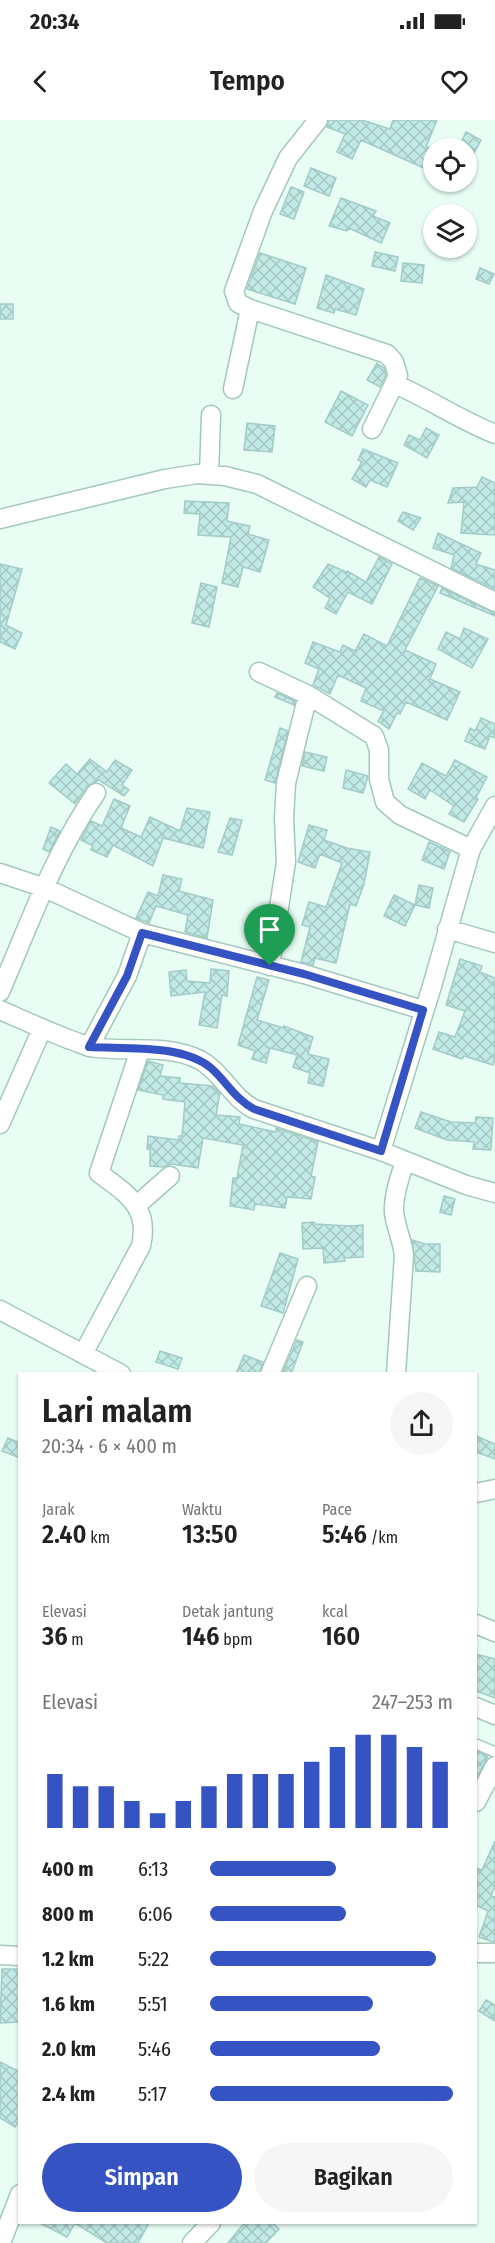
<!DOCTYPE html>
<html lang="id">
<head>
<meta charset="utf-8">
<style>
	:root { --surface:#fff; --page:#f6f6f6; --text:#222; --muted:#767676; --accent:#3653c4 }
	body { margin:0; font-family:"Fira Sans Condensed",sans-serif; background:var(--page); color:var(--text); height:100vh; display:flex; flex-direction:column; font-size:22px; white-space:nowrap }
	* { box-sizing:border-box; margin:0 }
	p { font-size:20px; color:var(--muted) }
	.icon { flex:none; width:33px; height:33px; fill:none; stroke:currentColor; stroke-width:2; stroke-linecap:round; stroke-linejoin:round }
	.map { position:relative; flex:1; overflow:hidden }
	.drawer { position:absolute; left:18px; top:1252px; width:459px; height:852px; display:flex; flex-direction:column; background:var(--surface); border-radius:0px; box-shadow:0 2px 4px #0004 }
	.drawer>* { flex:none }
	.buttons { position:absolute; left:423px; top:18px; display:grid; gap:12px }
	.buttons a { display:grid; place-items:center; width:54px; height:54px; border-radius:50%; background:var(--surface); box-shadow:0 2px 4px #0004; font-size:30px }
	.pin { position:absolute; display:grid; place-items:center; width:51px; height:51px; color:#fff; margin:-62px -26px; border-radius:50% 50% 50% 0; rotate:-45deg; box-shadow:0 0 6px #0007 }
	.pin .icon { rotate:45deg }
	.round { display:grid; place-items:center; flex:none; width:63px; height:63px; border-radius:32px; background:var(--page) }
	.overview { display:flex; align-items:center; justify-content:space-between; height:102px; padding:0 24px }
	h1 { font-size:33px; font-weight:600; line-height:45px }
	.metrics { display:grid; grid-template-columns:repeat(3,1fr); gap:9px; height:102px; padding:6px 24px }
	.metrics div { display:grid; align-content:center }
	.metrics b { font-size:26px; font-weight:600 }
	.metrics small { font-size:16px; font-weight:400 }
	.metrics p { font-size:16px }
	.chart { height:168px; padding:12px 24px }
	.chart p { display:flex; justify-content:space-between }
	.chart svg { width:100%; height:108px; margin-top:6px; stroke:var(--accent); stroke-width:6 }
	.button { display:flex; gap:12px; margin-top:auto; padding:12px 24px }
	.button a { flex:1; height:69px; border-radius:36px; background:var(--accent); color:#fff; font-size:24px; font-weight:600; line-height:69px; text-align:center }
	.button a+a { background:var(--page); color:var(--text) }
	ul { padding:0 24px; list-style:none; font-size:20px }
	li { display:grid; grid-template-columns:96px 72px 1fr; align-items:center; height:45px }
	li i { height:15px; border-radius:8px; background:var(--accent) }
	.status { display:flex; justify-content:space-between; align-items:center; height:42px; padding:0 30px; background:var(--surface); direction:ltr }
	.status svg { height:16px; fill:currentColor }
	header { display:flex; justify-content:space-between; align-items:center; height:78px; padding:0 24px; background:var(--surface); font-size:27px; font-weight:600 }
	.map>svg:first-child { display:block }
	.building { fill:url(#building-cross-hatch); stroke:#a3cbc7; stroke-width:1.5 }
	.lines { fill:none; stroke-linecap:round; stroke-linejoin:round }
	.lane-casing { stroke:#a4c8ba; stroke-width:12 }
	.street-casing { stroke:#a4c8ba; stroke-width:21 }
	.lane { stroke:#fff; stroke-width:9 }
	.street { stroke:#fff; stroke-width:18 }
	.route-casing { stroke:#fff; stroke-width:12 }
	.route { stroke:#3653c4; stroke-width:8 }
</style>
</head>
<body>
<div class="status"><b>20:34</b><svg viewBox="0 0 49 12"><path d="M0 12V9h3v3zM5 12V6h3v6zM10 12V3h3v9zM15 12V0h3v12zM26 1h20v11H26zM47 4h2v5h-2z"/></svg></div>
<header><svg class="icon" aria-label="back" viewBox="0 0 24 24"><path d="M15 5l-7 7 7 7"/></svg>Tempo<svg class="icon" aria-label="heart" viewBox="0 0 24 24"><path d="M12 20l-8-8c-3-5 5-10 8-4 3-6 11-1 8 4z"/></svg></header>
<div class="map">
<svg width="495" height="2123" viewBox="0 0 495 2123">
	<defs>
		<pattern id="building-cross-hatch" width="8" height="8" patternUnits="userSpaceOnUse" patternTransform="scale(1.5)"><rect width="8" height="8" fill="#c1e9e5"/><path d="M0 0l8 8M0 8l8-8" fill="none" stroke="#a5c8c4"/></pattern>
	</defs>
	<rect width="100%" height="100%" fill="#e8fef5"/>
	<path class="building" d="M329,0H362L390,9L393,0H437L426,27L434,29L426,49L361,20L352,39L337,32L345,14L327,7Z
		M466,12L481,20L466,48V28H458Z
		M311,48L336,58L329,76L304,66Z
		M291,67L304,72L294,99L280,94Z
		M341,78L376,91L373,96L390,103L381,123L349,108L347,111L329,106Z
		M375,132L398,137L395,151L372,146Z
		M260,133L306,148L295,184L247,169Z
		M403,143L424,145L422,163L401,161Z
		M480,148L494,154L489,164L476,159Z
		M326,155L364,169L356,195L335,189L334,193L317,188Z
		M0,184H13V199H0Z
		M377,243L384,248L386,255L380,267L367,260Z
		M341,271L368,285L352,316L325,302Z
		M247,303L275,306L272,332L244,330Z
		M426,308L439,315L427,338L404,325L409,315L420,320Z
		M363,329L398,343L387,367L370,360L366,367L352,359L362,342L358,340Z
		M482,357L495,363V415L461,413L464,382L448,383L453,368L477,367Z
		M185,381L229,383L227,401L250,406L248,414L269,420L260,452L243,447L238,467L222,463L231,417L198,415L200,394L184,393Z
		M403,392L421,398L413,410L398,401Z
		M438,413L481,433L476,444L495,450V469L451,448L454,435L433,428Z
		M379,437L392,444L372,484L348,472L336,494L325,488L330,478L313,467L328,444L346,452L347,451L366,462Z
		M0,444L22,449L6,505L22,513L15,529L0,522Z
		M420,458L438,466L405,530L436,544L430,559L460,572L447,600L406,582L400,594L397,593L389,609L378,601L384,591L361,581L366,568L338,555L330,574L313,565L319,549L305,543L313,522L340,532L343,525L355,531L364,514L387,526Z
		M201,463L217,467L209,507L192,503Z
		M442,468L495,493V496L440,473Z
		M464,508L488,519L472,548L438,529L446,512L460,519Z
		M277,573L295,581L294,585L275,577Z
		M481,598L495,604V618L490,616L485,629L465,621L470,608L475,611Z
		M280,608L288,611L275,663L265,660Z
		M305,632L327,637L324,651L302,646Z
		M90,639L107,652L115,640L132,650L122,665L129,670L124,676L99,660L87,666L75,684L49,663L66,644L77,654Z
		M455,640L487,657L476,678L478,679L464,702L449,694L454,686L430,670L425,679L408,669L422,643L446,656Z
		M346,650L368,656L363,673L343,668Z
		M114,679L130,686L121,708L141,717L150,697L180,711L187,688L210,692L203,728L163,718L153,746L113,725L107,737L91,730L93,726L81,720L91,701L102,706Z
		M230,698L242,700L232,735L218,732Z
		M309,705L327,710L324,720L347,728L370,732L364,764L356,786L350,784L336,843L315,838L313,845L301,842L310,807L302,805L309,782L326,787L342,743L320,734L315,748L298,742Z
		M51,707L60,711L49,732L43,729Z
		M429,722L450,732L444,749L422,740Z
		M163,755L182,759L179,771L213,780L207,818L185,812L188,795L156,786L149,803L136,798L148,772L158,776Z
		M419,765L433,768L429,788L415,785Z
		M394,775L415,785L405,806L384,796Z
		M460,839L482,846L480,852L495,858V938L493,945L464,936L462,939L433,929L439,912L455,917L465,891L446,885Z
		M211,849L229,851L227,876L222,875L217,908L199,905L205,872L171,876L169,852L186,850L187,861L210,863Z
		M257,857L269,860L257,900L284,908V906L313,917L308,934L329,939L323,966L308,963L310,953L293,947L297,935L270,928L266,943L252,939L255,931L238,925Z
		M148,941L163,945L160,956L180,958V963L213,966L220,973L216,995L240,997L239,1004L276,1012V1008L318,1022L311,1056L315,1057L311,1079L287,1077L285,1088L255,1084L254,1090L230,1086L233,1058H237L243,1025L203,1018L198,1048L171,1044L164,1047L150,1046V1029H147L148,1016L179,1020V1016H182L185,982L163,979V975L138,970Z
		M421,992L451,1002L475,1003L476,997L493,998L491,1030L473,1029L474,1022L447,1020L415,1008Z
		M444,1076L455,1079L451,1095L440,1092Z
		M314,1102L315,1104L350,1106L363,1105V1137L344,1138L345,1141L324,1143L323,1128L303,1129L302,1103Z
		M412,1120L425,1124H440V1152L416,1151Z
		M280,1133L298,1139L283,1193L261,1186Z
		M297,1220L303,1222L291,1254H282Z
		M160,1231L182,1238L178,1249L156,1242Z
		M244,1235L263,1242L259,1254H236Z
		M476,1316L495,1324V1339L476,1332Z
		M8,1318L20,1323V1338L2,1331Z
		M476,1534L495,1539V1578L476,1571Z
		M476,1631L488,1636L476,1659Z
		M495,1721V1766L491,1776L495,1777V1822H493L479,1817L488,1791L476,1785V1748L482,1750Z
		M2,1849H20V1902L0,1903Z
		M486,1880L495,1885V1901L479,1891Z
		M0,1942L20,1952V1999L15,2007L0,1998Z
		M40,2103H149L138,2123H107L75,2103L67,2117Z
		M244,2103H273L279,2109L266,2123H228Z"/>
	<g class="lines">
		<g class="lane-casing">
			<path id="lane" d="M476,1624L495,1632"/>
		</g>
		<g class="street-casing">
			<path id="street" d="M318,0L288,38L263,91L234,171L238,183L250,189L387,234L394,242L398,256L372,309
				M395,264C429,279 460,300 495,314
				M233,269L250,189
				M209,355L211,295
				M0,399L165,359L197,354L225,356L257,364L495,482
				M259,552L308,575
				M0,753L45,768L142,813L304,854L423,890
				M447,809L495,823
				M270,846L286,742L284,698L286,663L308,575L374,616L379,630V659L385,682L400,695L471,729
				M0,872C29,805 54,734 96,673
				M0,890C23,900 45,910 68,919C75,921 83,925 90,927C126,933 166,923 200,940C222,952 232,978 254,989L381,1031L466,1065L495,1073
				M89,927L127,856L142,813
				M0,1004L42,909
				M381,1031L432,866L471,729L495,686
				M137,1085L170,1056
				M0,1190L121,1254
				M83,1234L141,1126C150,1087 127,1074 99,1053L140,930
				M270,1254L307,1166
				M396,1254L404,1135C402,1120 396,1107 394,1093C393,1076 400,1057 405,1041
				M476,1373L495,1369
				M476,1504L495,1512
				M476,1587L495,1595
				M476,1682L495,1646
				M476,1833H495
				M0,1835L20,1836
				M1,2123L20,2074
				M192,2123L211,2103"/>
		</g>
		<use href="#lane" class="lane"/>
		<use href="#street" class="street"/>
	</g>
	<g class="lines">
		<g class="route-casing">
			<path id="route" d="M142,813L304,854L423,890L381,1031L254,989C236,980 226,961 211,948C182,924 125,929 89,927L127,856Z"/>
		</g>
		<use href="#route" class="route"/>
	</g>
</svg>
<div class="buttons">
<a><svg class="icon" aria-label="locate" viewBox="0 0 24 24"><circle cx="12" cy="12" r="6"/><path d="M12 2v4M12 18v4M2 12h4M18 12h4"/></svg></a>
<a><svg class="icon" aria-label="layers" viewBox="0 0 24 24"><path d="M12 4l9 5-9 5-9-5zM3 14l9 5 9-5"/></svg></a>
</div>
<div class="pin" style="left:270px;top:846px;background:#1e9e55"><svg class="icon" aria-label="arrive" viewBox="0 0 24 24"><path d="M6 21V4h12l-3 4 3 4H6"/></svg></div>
<section class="drawer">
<div class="overview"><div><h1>Lari malam</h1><p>20:34 · 6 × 400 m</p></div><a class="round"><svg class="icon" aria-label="share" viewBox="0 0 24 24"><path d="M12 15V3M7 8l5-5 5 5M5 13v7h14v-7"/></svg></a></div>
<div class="metrics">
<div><p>Jarak</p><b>2.40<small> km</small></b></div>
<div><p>Waktu</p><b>13:50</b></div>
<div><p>Pace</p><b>5:46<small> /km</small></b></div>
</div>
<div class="metrics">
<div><p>Elevasi</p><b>36<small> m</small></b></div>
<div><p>Detak jantung</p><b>146<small> bpm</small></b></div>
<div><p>kcal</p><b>160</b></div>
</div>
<div class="chart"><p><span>Elevasi</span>247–253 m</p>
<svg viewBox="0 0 160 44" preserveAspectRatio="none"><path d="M5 44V22M15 44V27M25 44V27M35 44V33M45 44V38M55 44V33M65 44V27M75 44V22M85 44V22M95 44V22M105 44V17M115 44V11M125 44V6M135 44V6M145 44V11M155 44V17"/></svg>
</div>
<ul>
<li><b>400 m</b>6:13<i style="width:52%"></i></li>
<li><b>800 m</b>6:06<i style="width:56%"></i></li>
<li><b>1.2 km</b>5:22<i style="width:93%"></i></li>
<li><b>1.6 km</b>5:51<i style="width:67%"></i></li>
<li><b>2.0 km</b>5:46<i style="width:70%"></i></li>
<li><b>2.4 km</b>5:17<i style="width:100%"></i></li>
</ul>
<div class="button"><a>Simpan</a><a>Bagikan</a></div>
</section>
</div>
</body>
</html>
